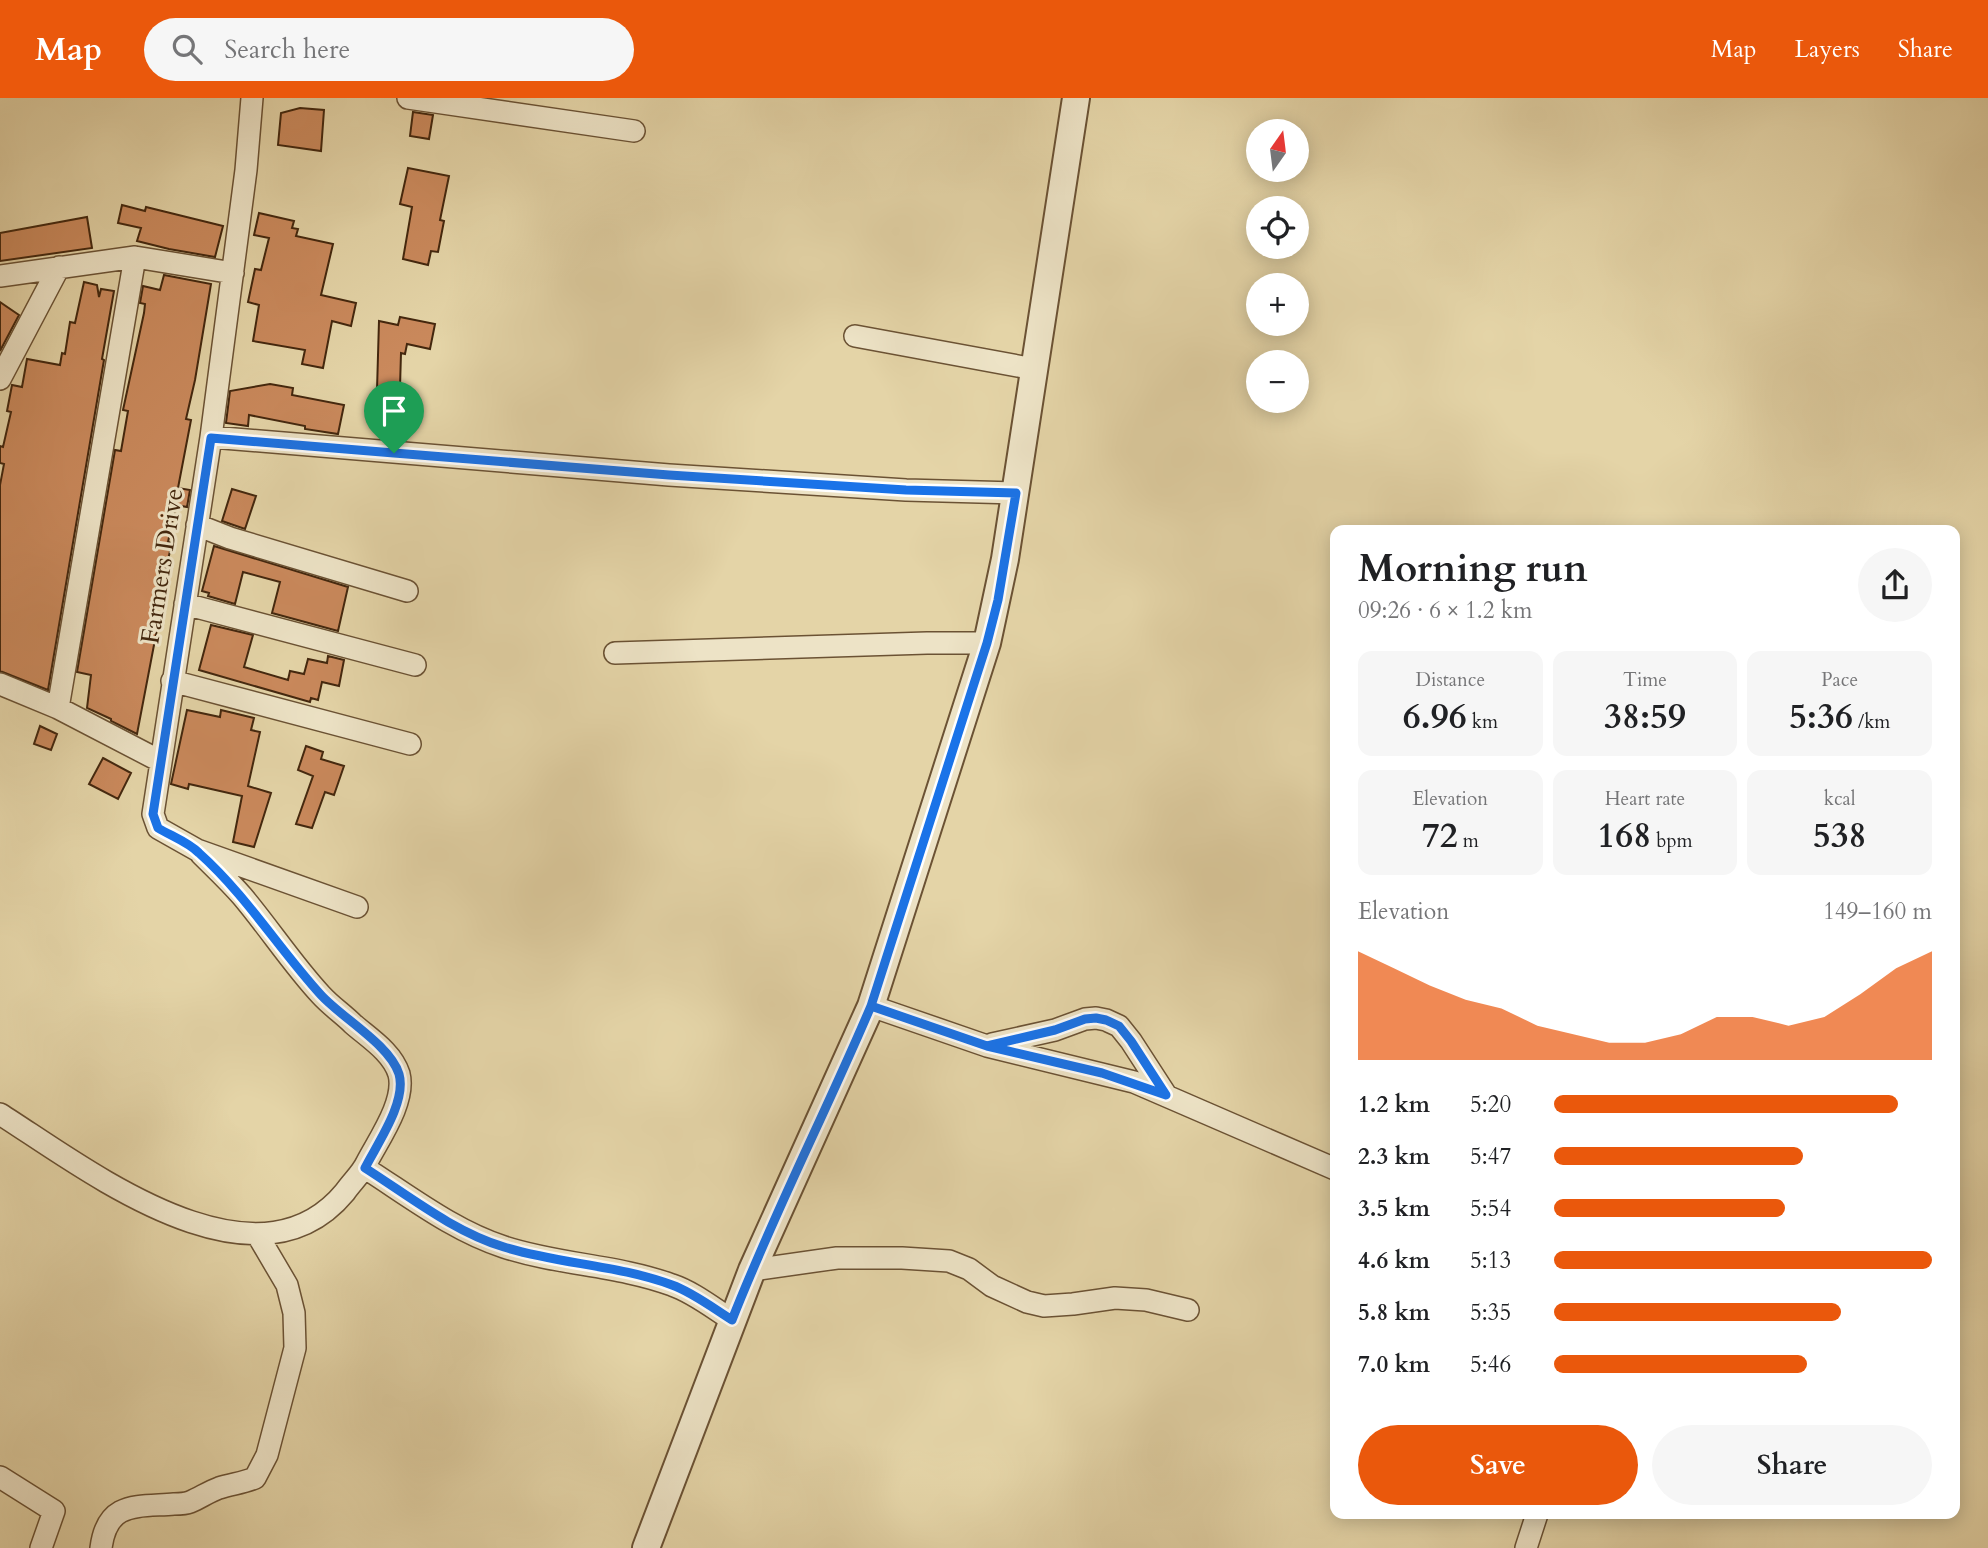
<!DOCTYPE html>
<html lang="en">
<head>
<meta charset="utf-8">
<style>
	:root { --surface:#fff; --page:#f6f6f6; --text:#202124; --muted:#757577; --accent:#ea580c }
	body { margin:0; font-family:Cardo,serif; background:var(--page); color:var(--text); height:100vh; display:flex; flex-direction:column; font-size:26px; white-space:nowrap }
	* { box-sizing:border-box; margin:0 }
	p { font-size:23px; color:var(--muted) }
	.icon { flex:none; width:38px; height:38px; fill:none; stroke:currentColor; stroke-width:2; stroke-linecap:round; stroke-linejoin:round }
	.map { position:relative; flex:1; overflow:hidden }
	.sheet { position:absolute; left:1330px; top:427px; width:630px; height:994px; display:flex; flex-direction:column; background:var(--surface); border-radius:14px; box-shadow:0 4px 18px #0003 }
	.sheet>* { flex:none }
	.needle { width:46px; rotate:14deg }
	.controls { position:absolute; left:1246px; top:21px; display:grid; gap:14px }
	.controls a { display:grid; place-items:center; width:63px; height:63px; border-radius:50%; background:var(--surface); box-shadow:0 4px 18px #0003; font-size:35px }
	.pin { position:absolute; display:grid; place-items:center; width:60px; height:60px; color:#fff; margin:-72px -30px; border-radius:50% 50% 50% 0; rotate:-45deg; box-shadow:0 0 7px #0007 }
	.pin .icon { rotate:45deg }
	.round { display:grid; place-items:center; flex:none; width:74px; height:74px; border-radius:37px; background:var(--page) }
	.head { display:flex; align-items:center; justify-content:space-between; height:119px; padding:0 28px }
	h1 { font-size:38px; font-weight:700; line-height:52px }
	.metrics { display:grid; grid-template-columns:repeat(3,1fr); gap:10px; height:119px; padding:7px 28px }
	.metrics div { display:grid; align-content:center; border-radius:14px; background:var(--page); text-align:center }
	.metrics b { font-size:35px; font-weight:700 }
	.metrics small { font-size:19px; font-weight:400 }
	.metrics p { font-size:19px }
	.chart { height:196px; padding:14px 28px }
	.chart p { display:flex; justify-content:space-between }
	.chart svg { width:100%; height:126px; margin-top:7px; fill:var(--accent); opacity:.7 }
	.action { display:flex; gap:14px; margin-top:auto; padding:14px 28px }
	.action a { flex:1; height:80px; border-radius:42px; background:var(--accent); color:#fff; font-size:28px; font-weight:700; line-height:80px; text-align:center }
	.action a+a { background:var(--page); color:var(--text) }
	ul { padding:0 28px; list-style:none; font-size:23px }
	li { display:grid; grid-template-columns:112px 84px 1fr; align-items:center; height:52px }
	li i { height:18px; border-radius:9px; background:var(--accent) }
	header { display:flex; align-items:center; gap:42px; box-sizing:border-box; height:98px; padding:0 35px; background:var(--accent); color:#fff }
	header strong { font-size:33px }
	nav { display:flex; gap:38px; margin-inline-start:auto; font-size:24px }
	.search { width:490px; height:63px; background:var(--page); display:flex; align-items:center; gap:18px; box-sizing:border-box; padding:0 24px; border-radius:38px; color:var(--muted); font-size:26px }
	.map>svg:first-child { display:block }
	.building { fill:#ca895c; stroke:#43270e; stroke-width:2 }
	.lines { fill:none; stroke-linecap:round; stroke-linejoin:round }
	.minor-casing { stroke:#6b5234; stroke-width:24 }
	.tertiary-casing { stroke:#6b5234; stroke-width:30 }
	.minor { stroke:#ede3c6; stroke-width:21 }
	.tertiary { stroke:#ede3c6; stroke-width:26 }
	.route-casing { stroke:#fff; stroke-width:14 }
	.route { stroke:#1a73e8; stroke-width:9 }
	.labels { text-anchor:middle; dominant-baseline:central; stroke-width:6; stroke-linejoin:round; paint-order:stroke }
	.street-label { font-size:26px; fill:#43270e; stroke:#ede3c6 }
</style>
</head>
<body>
<header>
<strong>Map</strong>
<div class="search"><svg class="icon" aria-label="search" viewBox="0 0 24 24"><circle cx="10" cy="10" r="6"/><path d="M15 15l6 6"/></svg>Search here</div>
<nav><a>Map</a><a>Layers</a><a>Share</a></nav>
</header>
<div class="map">
<svg width="1988" height="1450" viewBox="0 0 1988 1450">
	<rect width="100%" height="100%" fill="#e4d4a7"/>
	<filter id="stains"><feTurbulence type="fractalNoise" baseFrequency=".00286" numOctaves="4"/><feColorMatrix values="0 0 0 0 .2 0 0 0 0 .09 0 0 0 0 .02 0 0 0 .5 -.17"/></filter>
	<radialGradient id="worn" r=".72"><stop offset=".6" stop-color="#630" stop-opacity="0"/><stop offset="1" stop-color="#630" stop-opacity=".3"/></radialGradient>
	<path class="building" d="M300,10L324,12L321,53L278,47L281,15Z
		M413,14L433,17L429,41L410,38Z
		M408,70L449,78L440,122L444,123L438,154L431,153L428,167L403,161L412,109L400,106Z
		M122,107L145,113L146,109L223,128L215,159L169,151L137,143L141,130L118,125Z
		M259,115L294,123L292,130L298,131L296,138L333,146L321,197L356,205L351,228L332,223L323,270L302,266L305,252L253,243L259,207L248,204L255,171L261,172L269,140L254,137Z
		M87,119L92,150L0,163V135Z
		M164,177L211,186L195,282L186,321L191,322L178,390L190,392L187,409L176,407L168,444L172,445L153,524L158,526L137,636L111,623V621L87,610L91,577L77,574L115,352L121,353L128,313L123,312L144,215L145,206L140,205L143,188L160,192Z
		M84,184L97,187L99,199L101,191L114,193L102,261L104,262L48,592L0,573V387L4,366L0,365V348L3,349L11,314L7,313L12,287L22,289L27,261L60,267L62,255L65,256L70,224L75,225Z
		M0,204L19,217L0,253Z
		M400,219L435,226L430,251L407,246L405,256L401,255L399,323L375,318L381,292H377L379,223L398,227Z
		M270,286L293,290L292,297L344,307L338,336L305,331V328L249,317L248,328L226,325L230,293Z
		M232,391L256,398L245,431L222,423Z
		M214,448L348,489L338,533L272,515L280,484L243,474L235,506L208,498L209,495L202,493Z
		M211,527L253,537L244,569L288,582L290,573L304,576L308,561L327,565L328,558L344,562L339,588L322,584L318,602L311,600L310,604L199,572Z
		M187,612L220,619L221,612L254,620L251,632L260,634L248,688L271,695L254,749L233,744L242,698L189,686L188,691L171,686Z
		M40,628L57,636L51,652L34,646Z
		M306,648L323,654L321,661L344,668L334,697L325,694L312,730L296,726L313,678L298,672Z
		M103,660L131,675L118,701L89,686Z"/>
	<g class="lines">
		<g class="minor-casing">
			<path id="minor" d="M252,0L246,72L211,339L153,716L158,730L197,752L357,809
				M408,0L634,33
				M0,178L135,159L233,175
				M855,238L1034,271
				M0,281L59,169
				M211,339L669,377L906,392L1016,395
				M197,427L230,440L407,493
				M185,506L415,567
				M615,555L927,545H987
				M172,583L410,646
				M0,586L58,610L160,663
				M58,610L135,159
				M871,908L987,948L1134,984L1335,1071
				M992,946L1055,932L1085,921L1096,920L1106,922L1119,928L1131,943L1166,997
				M0,1016C85,1070 255,1203 345,1094C352,1084 362,1075 367,1064C379,1041 406,1003 399,976C392,954 369,940 353,926C343,916 331,908 321,897C293,867 269,830 242,798C229,783 215,770 201,756
				M365,1070C409,1098 454,1133 504,1149C559,1167 618,1167 672,1187C693,1194 713,1210 732,1222
				M752,1172L837,1160H902L949,1163L969,1171L992,1188L1027,1204L1044,1208L1073,1206L1115,1200L1146,1202L1188,1212
				M0,1379L54,1413L41,1450
				M101,1450C107,1403 136,1409 174,1406C179,1406 185,1406 190,1404C200,1400 208,1394 219,1390C231,1386 243,1385 255,1380L267,1357L295,1250L294,1215L287,1187L257,1136
				M1526,1450L1537,1416"/>
		</g>
		<g class="tertiary-casing">
			<path id="tertiary" d="M646,1450L752,1172L871,908L987,545L1005,461L1076,0"/>
		</g>
		<use href="#minor" class="minor"/>
		<use href="#tertiary" class="tertiary"/>
	</g>
	<g class="lines">
		<g class="route-casing">
			<path id="route" d="M394,355L211,340L153,716L158,730C171,738 188,744 199,755C246,797 279,851 321,897C342,920 390,947 399,976C407,1004 377,1046 365,1070C409,1098 454,1134 504,1149C559,1166 618,1167 672,1187C692,1194 713,1210 732,1222C774,1115 826,1014 871,908L987,948L1102,975L1166,997L1131,943L1119,928L1106,922L1096,920L1085,921L1055,932L987,948L871,908L987,545L998,502L1016,395L906,392L669,377L394,355"/>
		</g>
		<use href="#route" class="route"/>
	</g>
	<g class="labels">
		<g class="street-label">
			<text transform="translate(162 468) rotate(-81)">Farmers Drive</text>
		</g>
	</g>
	<rect width="100%" height="100%" filter="url(#stains)"/>
	<rect width="100%" height="100%" fill="url(#worn)"/>
</svg>
<div class="controls">
<a><svg class="needle" viewBox="-14 -14 28 28"><path d="M0-13l5 13h-10z" fill="#e53935"/><path d="M0 13l5-13h-10z" fill="#757577"/></svg></a>
<a><svg class="icon" aria-label="locate" viewBox="0 0 24 24"><circle cx="12" cy="12" r="6"/><path d="M12 2v4M12 18v4M2 12h4M18 12h4"/></svg></a>
<a>+</a>
<a>−</a>
</div>
<div class="pin" style="left:394px;top:355px;background:#1e9e55"><svg class="icon" aria-label="arrive" viewBox="0 0 24 24"><path d="M6 21V4h12l-3 4 3 4H6"/></svg></div>
<section class="sheet">
<div class="head"><div><h1>Morning run</h1><p>09:26 · 6 × 1.2 km</p></div><a class="round"><svg class="icon" aria-label="share" viewBox="0 0 24 24"><path d="M12 15V3M7 8l5-5 5 5M5 13v7h14v-7"/></svg></a></div>
<div class="metrics">
<div><p>Distance</p><b>6.96<small> km</small></b></div>
<div><p>Time</p><b>38:59</b></div>
<div><p>Pace</p><b>5:36<small> /km</small></b></div>
</div>
<div class="metrics">
<div><p>Elevation</p><b>72<small> m</small></b></div>
<div><p>Heart rate</p><b>168<small> bpm</small></b></div>
<div><p>kcal</p><b>538</b></div>
</div>
<div class="chart"><p><span>Elevation</span>149–160 m</p>
<svg viewBox="0 0 160 44" preserveAspectRatio="none"><path d="M0 44V6L10 12L20 18L30 23L40 26L50 32L60 35L70 38L80 38L90 35L100 29L110 29L120 32L130 29L140 21L150 12L160 6V44z"/></svg>
</div>
<ul>
<li><b>1.2 km</b>5:20<i style="width:91%"></i></li>
<li><b>2.3 km</b>5:47<i style="width:66%"></i></li>
<li><b>3.5 km</b>5:54<i style="width:61%"></i></li>
<li><b>4.6 km</b>5:13<i style="width:100%"></i></li>
<li><b>5.8 km</b>5:35<i style="width:76%"></i></li>
<li><b>7.0 km</b>5:46<i style="width:67%"></i></li>
</ul>
<div class="action"><a>Save</a><a>Share</a></div>
</section>
</div>
</body>
</html>
